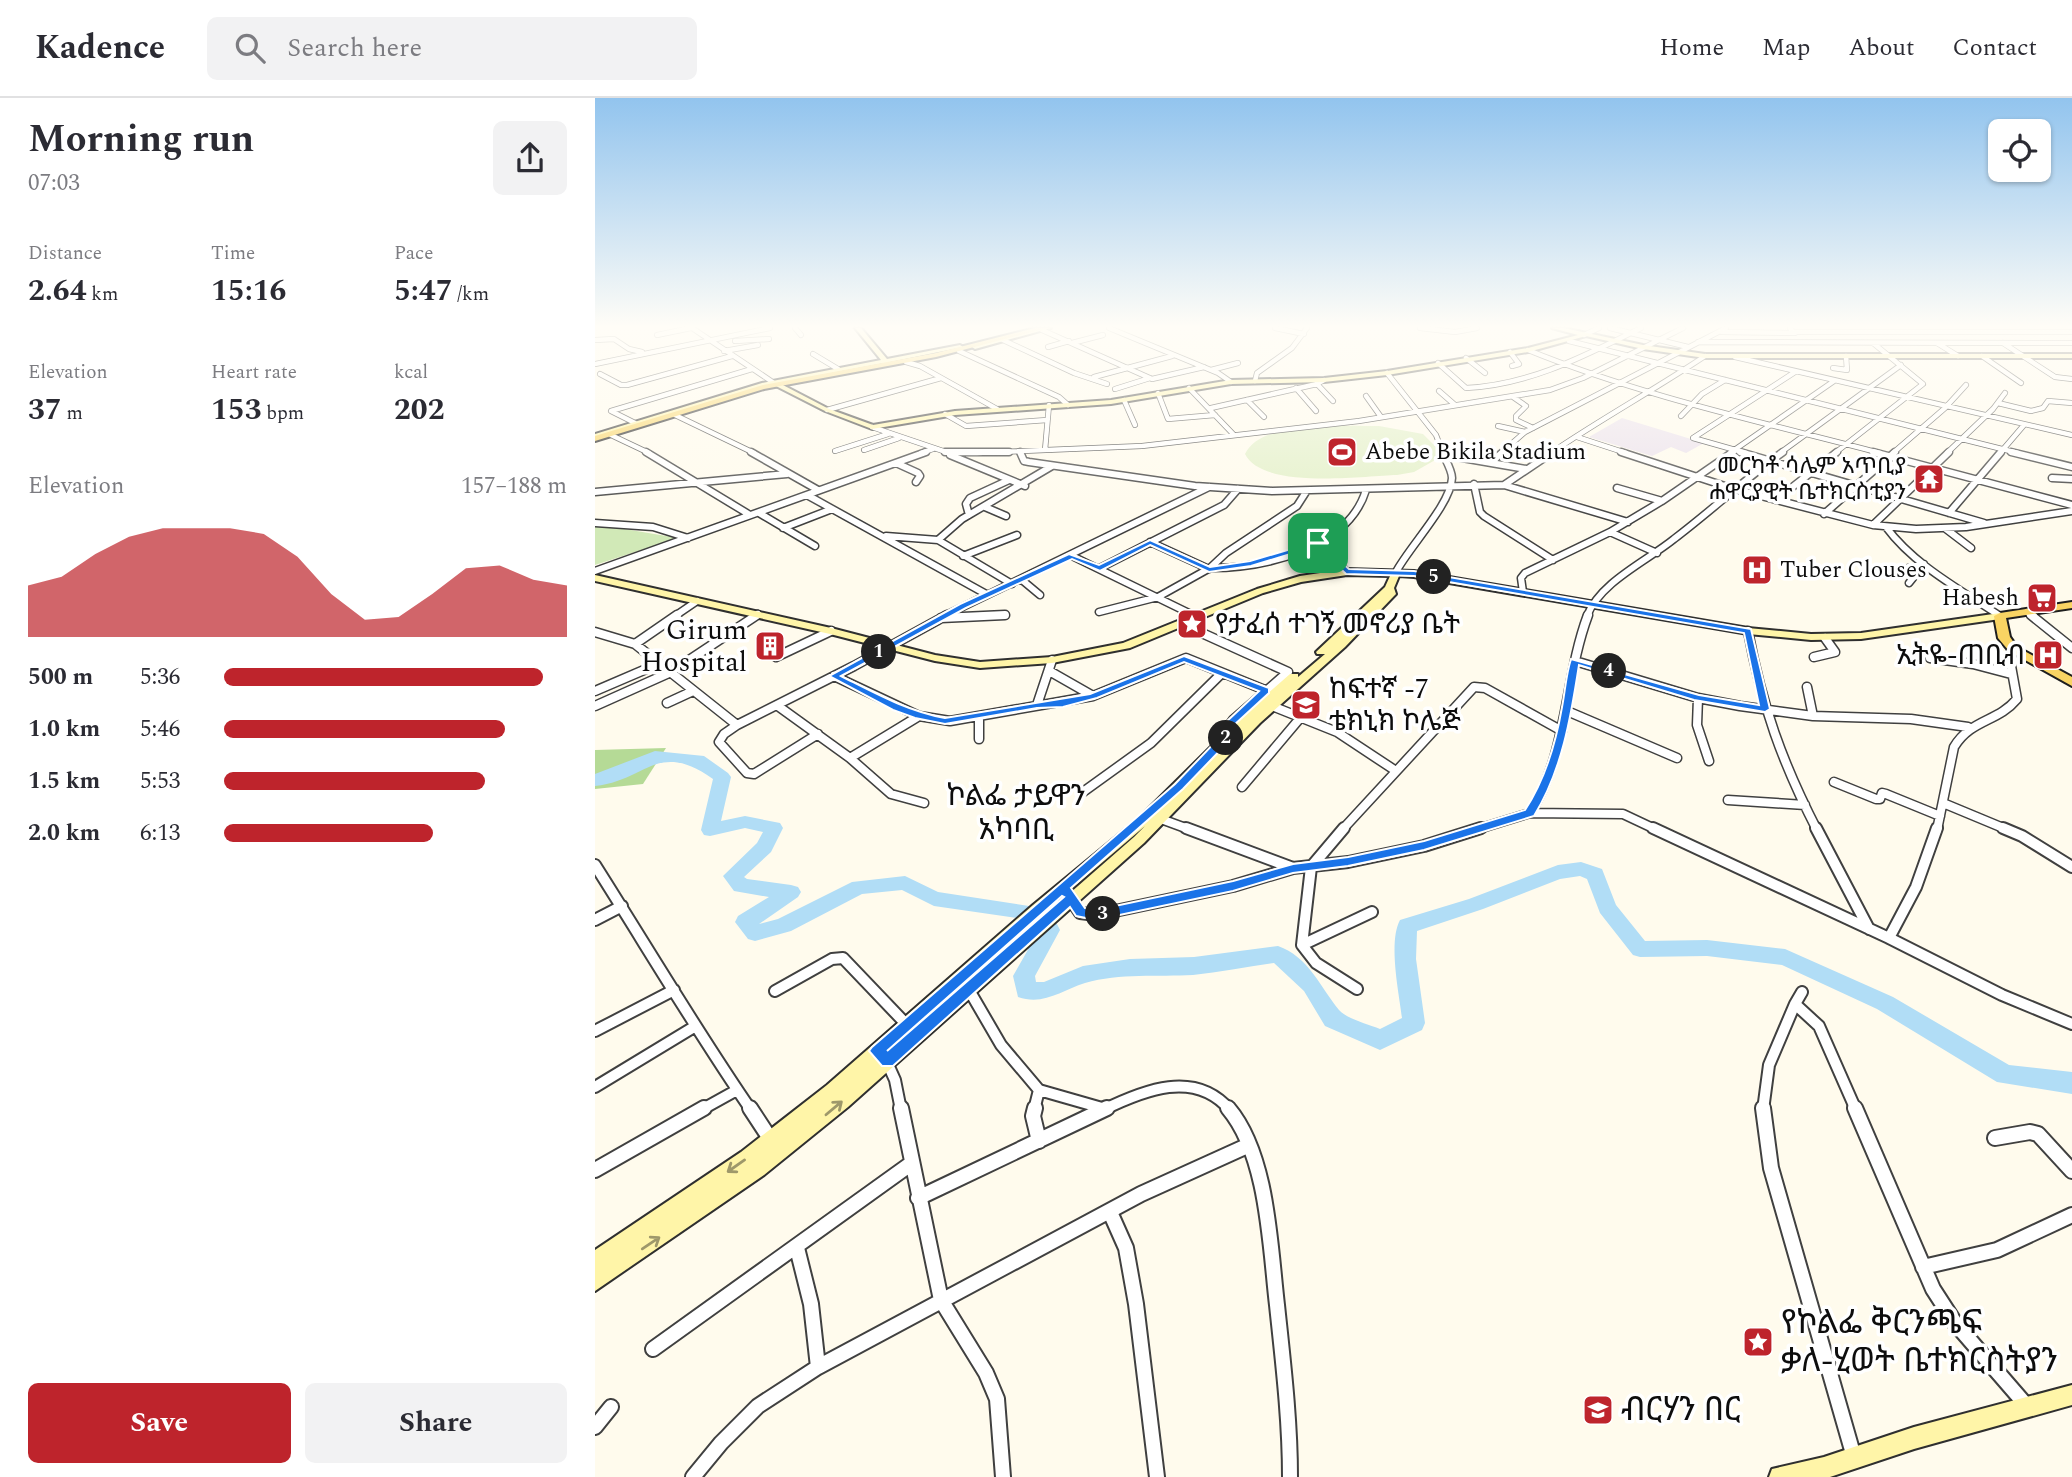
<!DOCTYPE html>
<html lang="en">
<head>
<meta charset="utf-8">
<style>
	:root { --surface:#fff; --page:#f2f2f3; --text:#2b2b33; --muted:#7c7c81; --line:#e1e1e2; --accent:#be242c }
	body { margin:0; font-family:Spectral,"Noto Sans Ethiopic",serif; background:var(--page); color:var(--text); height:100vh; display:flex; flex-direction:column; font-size:26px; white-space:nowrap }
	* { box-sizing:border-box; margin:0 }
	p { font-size:23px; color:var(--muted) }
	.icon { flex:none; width:38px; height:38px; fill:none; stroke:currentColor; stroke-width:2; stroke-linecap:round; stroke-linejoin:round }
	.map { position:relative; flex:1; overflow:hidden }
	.panel { display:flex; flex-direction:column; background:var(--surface); width:595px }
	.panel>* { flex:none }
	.buttons { position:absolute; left:1393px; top:21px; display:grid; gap:14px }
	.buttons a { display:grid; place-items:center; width:63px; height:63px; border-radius:10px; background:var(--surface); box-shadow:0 2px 5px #0004; font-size:35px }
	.pin { position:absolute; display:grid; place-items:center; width:60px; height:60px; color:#fff; margin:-30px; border-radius:14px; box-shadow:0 4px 10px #0006 }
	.km { position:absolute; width:35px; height:35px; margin:-18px; border-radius:50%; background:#222; color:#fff; font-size:19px; line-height:35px; text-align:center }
	.round { display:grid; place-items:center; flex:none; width:74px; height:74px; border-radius:10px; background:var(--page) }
	.headline { display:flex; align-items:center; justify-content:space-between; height:119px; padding:0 28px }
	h1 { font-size:38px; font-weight:700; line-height:52px }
	.figures { display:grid; grid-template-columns:repeat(3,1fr); gap:10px; height:119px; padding:7px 28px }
	.figures div { display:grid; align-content:center }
	.figures b { font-size:30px; font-weight:700 }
	.figures small { font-size:19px; font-weight:400 }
	.figures p { font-size:19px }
	.chart { height:196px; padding:14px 28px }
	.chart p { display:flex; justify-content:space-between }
	.chart svg { width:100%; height:126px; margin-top:7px; fill:var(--accent); opacity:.7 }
	.action { display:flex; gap:14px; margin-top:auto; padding:14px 28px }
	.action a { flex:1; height:80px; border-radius:10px; background:var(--accent); color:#fff; font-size:28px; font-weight:700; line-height:80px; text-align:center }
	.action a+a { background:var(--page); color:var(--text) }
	ul { padding:0 28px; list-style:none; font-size:23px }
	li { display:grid; grid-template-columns:112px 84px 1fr; align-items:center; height:52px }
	li i { height:18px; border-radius:9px; background:var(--accent) }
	header { display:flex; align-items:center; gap:42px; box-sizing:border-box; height:98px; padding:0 35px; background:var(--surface); border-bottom:2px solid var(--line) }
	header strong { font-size:33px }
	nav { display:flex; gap:38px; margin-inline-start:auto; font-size:24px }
	.search { width:490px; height:63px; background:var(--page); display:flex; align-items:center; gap:18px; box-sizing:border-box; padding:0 24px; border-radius:10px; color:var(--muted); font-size:26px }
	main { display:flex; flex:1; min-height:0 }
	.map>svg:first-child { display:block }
	.industrial { fill:#ebe1ec }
	.green { fill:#d1e9b7 }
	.forest { fill:#b5da96 }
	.pitch { fill:#e3f0c8 }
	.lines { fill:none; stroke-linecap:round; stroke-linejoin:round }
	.river { fill:#b1ddf6; fill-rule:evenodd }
	.street-far4-casing { stroke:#404040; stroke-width:6 }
	.street-far3-casing { stroke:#404040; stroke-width:9 }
	.street-far2-casing { stroke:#404040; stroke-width:11 }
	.street-far1-casing { stroke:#404040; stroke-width:14 }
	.street-casing { stroke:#404040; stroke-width:18 }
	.secondary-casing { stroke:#2f2f2f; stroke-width:4 }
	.primary-casing { stroke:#1e1e1e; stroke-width:4 }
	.street-far4 { stroke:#fff; stroke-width:4.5 }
	.street-far3 { stroke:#fff; stroke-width:6 }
	.street-far2 { stroke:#fff; stroke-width:8 }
	.street-far1 { stroke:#fff; stroke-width:10 }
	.street { stroke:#fff; stroke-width:14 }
	.secondary { fill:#fff5a8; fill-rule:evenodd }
	.primary { fill:#f9d463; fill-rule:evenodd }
	.oneway { stroke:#9e986a }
	.route { fill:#1a73e8; stroke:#fff; stroke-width:2; fill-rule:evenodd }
	.labels { text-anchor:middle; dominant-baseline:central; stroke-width:7; stroke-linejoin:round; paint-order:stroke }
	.far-poi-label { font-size:23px; fill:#0d0d0d; stroke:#fff; text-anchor:start }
	.poi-label { font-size:28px; fill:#0d0d0d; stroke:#fff; text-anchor:start }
	.neighbourhood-label { font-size:30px; fill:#0d0d0d; stroke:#fff }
	.near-poi-label { font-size:33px; fill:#0d0d0d; stroke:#fff; text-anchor:start }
</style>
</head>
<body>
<header>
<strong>Kadence</strong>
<div class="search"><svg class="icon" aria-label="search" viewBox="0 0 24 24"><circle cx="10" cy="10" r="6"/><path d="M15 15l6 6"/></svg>Search here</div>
<nav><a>Home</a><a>Map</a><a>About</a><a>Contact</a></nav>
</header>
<main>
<section class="panel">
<div class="headline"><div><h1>Morning run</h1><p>07:03</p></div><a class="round"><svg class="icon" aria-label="share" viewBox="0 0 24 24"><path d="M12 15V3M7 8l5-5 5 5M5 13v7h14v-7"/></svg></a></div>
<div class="figures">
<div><p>Distance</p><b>2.64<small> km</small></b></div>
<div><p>Time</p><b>15:16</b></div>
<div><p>Pace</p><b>5:47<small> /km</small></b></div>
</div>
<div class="figures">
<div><p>Elevation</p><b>37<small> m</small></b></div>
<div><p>Heart rate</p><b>153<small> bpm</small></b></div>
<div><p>kcal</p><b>202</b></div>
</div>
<div class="chart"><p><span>Elevation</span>157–188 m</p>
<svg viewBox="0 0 160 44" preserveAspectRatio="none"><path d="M0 44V26L10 23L20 15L30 9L40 6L50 6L60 6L70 8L80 16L90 29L100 38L110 37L120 29L130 20L140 19L150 24L160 26V44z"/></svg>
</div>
<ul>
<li><b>500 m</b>5:36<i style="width:93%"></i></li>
<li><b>1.0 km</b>5:46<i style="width:82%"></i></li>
<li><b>1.5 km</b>5:53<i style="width:76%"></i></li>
<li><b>2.0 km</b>6:13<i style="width:61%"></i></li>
</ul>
<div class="action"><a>Save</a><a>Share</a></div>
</section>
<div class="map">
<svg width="1477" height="1379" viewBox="0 0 1477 1379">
	<rect width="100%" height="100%" fill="#fffbed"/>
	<path class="industrial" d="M1027,320L1109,345L1091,355L1076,349L1057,358L994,339Z"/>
	<path class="green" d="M0,426L83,440L0,467Z"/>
	<path class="forest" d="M71,650L48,686L0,691V652Z"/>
	<path class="pitch" d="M784,328L828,336L843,351L842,361L819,374L802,377C767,378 668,392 650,356C667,321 749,329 784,328Z"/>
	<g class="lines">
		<path class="river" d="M60,653L109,658L133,675L136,679L126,723L150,718L185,725L188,730L176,754L149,779L152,781L196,787L203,789L206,794L203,799L164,826L183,821L257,784L310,778L343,794L434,808L462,826L465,832L440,878L441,884H449L488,868L535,861L599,859L683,848C713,858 726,890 744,912C752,921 773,926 785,931L807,920C804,895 793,844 805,822L874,801L963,767L986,764L1007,771L1021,807L1050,843L1112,842L1190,851L1298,899L1414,967L1477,974V996L1402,984L1282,911L1187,867L1112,858L1045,859L1038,857L1005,815L992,781L985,778L965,781L888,811L822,833L821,861L830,925L827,932L785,952L730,928L709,893L679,865C652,869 625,874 598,877C563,879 525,875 490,885C467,892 449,908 423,899L418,878L443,834L422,820L339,808L307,792L267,796L196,833L160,843L153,841L140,824L143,818L174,799L139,793L128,778L162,745L168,734L150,730L115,738L109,737L106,732L118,681C62,641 51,683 0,688V676Z"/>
		<g class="street-far4-casing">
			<path id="street-far4" d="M97,230L179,285
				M200,230L206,237
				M514,230L623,275L636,284
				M680,230L709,236
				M825,230L860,234L882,230
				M1015,230L1093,249
				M1195,230L1198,234H1477
				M447,232L557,281L609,269
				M1127,234L1200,235
				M62,237L96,230
				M989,237L1004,230
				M0,242L19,241L34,251L47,254
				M408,242L479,275L512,286
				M140,243L174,241
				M974,243L1423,355
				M1103,244L1477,245
				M477,245L508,237
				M1342,245L1363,258
				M1408,245L1460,279L1477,281
				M453,249L474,243
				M933,252C1046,298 1167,324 1285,355
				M129,253L163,247
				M364,253L464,299L473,307
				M915,254L924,266L917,268
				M218,256L243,271
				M1387,258L1426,285
				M1140,259L1477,337
				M871,260L890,275
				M311,264L325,268L402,311
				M843,265L871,290C935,287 989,258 1046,230
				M0,266L175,230
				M1238,270L1252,272L1251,258
				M616,272L643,265
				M792,275L841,337L848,355
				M5,276L26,287H32L137,258
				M499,279L577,258
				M660,283L662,275L697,250L712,230
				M722,286L738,303
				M594,290L639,337
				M701,290L721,313
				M520,291L555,280
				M844,293L860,307
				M563,295L573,321L620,317
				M771,298L786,319
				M918,299L931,308L921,318V322L938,330
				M529,302L540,327
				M652,302L669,319
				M1403,305L1436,313L1448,310L1453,303L1477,305
				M616,310L722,286L729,282
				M232,312L346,280
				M350,316L371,328L452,322
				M80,317L159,355
				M1086,318L1107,296L1130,282
				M40,325L16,313L157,271
				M903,328L930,334
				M277,329L354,355H382L547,348L764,323L955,292L988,280L1088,230
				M16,337L54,355
				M982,339L1031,355
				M269,352L304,340
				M450,352L454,307
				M240,353L293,336
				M326,355L338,351
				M906,355L930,334L1131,230
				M956,355C1006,321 1059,292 1110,258
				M1135,355L1239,283
				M1151,355L1098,340L1200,274
				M1185,355L1306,267
				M1240,355L1328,286L1278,245
				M1298,355L1350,310L1371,287
				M1352,355L1398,311L1410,295
				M1405,355L1429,327"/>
		</g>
		<g class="street-far3-casing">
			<path id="street-far3" d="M51,354L155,417
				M156,354L223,392
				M350,354H414
				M425,354L429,363L434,364L600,388L677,393L909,387L1033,424
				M1026,354L1139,391L1278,427L1321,431L1371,429L1477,413
				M1145,354L1389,425
				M1278,354L1477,407
				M1416,354L1477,369
				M355,357L430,388
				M850,357L931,371
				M896,364L908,354
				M301,365L323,375L325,378L321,384
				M1457,380L1477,381
				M879,386L885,414L889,418L958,462
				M909,387L958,354
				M1022,390L1067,403
				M0,394L192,376
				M212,397L391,496
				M1181,402L1242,354
				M390,409L411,418
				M164,415L220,448
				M1354,415L1406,354
				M1229,416L1300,354
				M374,417L371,406L375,400L414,382
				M0,425L58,429L93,440
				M1278,427L1354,354
				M1291,429C1319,467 1366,492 1405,518
				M188,430L237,411
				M1351,431L1376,450
				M1015,434L1062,455
				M291,438L343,442L417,486
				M343,442L367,421L457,368
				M555,444L614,471
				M723,445L752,474
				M368,458L422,437
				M477,458L600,518
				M505,470L629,407L643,391
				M615,470C670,470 753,451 771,392
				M0,473L331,354
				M801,474C814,449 856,406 857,380C857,372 850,361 847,354
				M427,482L445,497
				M1314,485L1318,480L1313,470L1329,466
				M928,494L926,480L930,475L1015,434L1067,403L1138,354
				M504,514L563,499L615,470L631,455L702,408L711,394
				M1432,514L1439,518
				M80,518L102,503
				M160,518L163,516
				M349,518L614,389
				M383,518L410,517
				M992,518C1005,484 1052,463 1079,441C1116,413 1150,381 1188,354"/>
		</g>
		<g class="street-far2-casing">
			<path id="street-far2" d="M596,517L601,519
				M1436,517L1477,550
				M346,520L410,517
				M587,526L693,574L638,622L630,633L632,639
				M1153,533C1167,608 1187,664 1222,732
				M0,534L40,546L142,627
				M40,546L82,517
				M181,559L236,533
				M1219,559L1240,554L1230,540
				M1335,560L1378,566L1416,576
				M980,563L1103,600L1145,608L1218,618L1316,621L1373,629
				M456,574L498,598
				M239,578L324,618L355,623L498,598L591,560L670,592
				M1212,589L1218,618
				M0,593L63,566
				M1103,600L1102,627L1114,663
				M72,605L98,593
				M442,607L457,562
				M0,608L76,574L162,517
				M183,608L255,660L296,696L329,705
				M677,608L742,634L801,673
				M972,613L1082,660
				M384,619V641
				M223,636L159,676L152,675L124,644L129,636L142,627L259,568L352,517
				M255,660L324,618
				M1239,684L1281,701H1285L1287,695L1291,696L1345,718
				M647,689L706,619
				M488,694L556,645L627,575
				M1133,702L1210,707
				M1348,705L1413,732
				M935,715C973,655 969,581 993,517
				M566,721L596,732
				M747,732L879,589L890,590L967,633
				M880,732L935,715L1028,716L1062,732
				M1342,732L1359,649C1376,621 1403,624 1422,601L1414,557L1418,551"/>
		</g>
		<g class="street-far1-casing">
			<path id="street-far1" d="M591,730L698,770
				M749,730L716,769L707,847L721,865L762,891
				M1058,730L1294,840L1407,897L1477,926
				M1221,730L1274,831
				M1408,730L1427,738L1477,769
				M0,767C52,849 101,932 156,1012
				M468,790L485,815L501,817L638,788L698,770L753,764L829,748L886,730
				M0,822L27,808
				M1294,840L1321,789L1342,730
				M707,847L777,814
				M374,892L406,947L444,992L507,1010
				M180,893L237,861L248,860L312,927
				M1207,894L1200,906L1224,928L1261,1012
				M0,933L79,892
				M291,962L300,982L306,1012
				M0,989L99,929
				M106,1012L142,992
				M439,1012L444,992
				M508,1012C549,992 600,971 635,1012
				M1168,1012L1174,967L1200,906"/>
		</g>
		<g class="street-casing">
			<path id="street" d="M155,1010L176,1042
				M306,1010L346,1202L391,1275L402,1301L408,1379
				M440,1010L438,1018L444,1043
				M633,1010C673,1057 675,1148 682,1207C688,1264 695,1321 695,1379
				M1168,1010L1176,1070L1259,1359
				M1260,1010L1338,1191L1360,1225L1431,1307
				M1400,1040L1435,1034L1443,1036L1477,1073
				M0,1072L109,1010
				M323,1100L512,1010
				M515,1114L531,1150L541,1206L562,1379
				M202,1150L216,1206L223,1269
				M1328,1169L1402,1152L1477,1117
				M58,1251L317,1065
				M0,1329L16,1309
				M98,1379L126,1345L163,1308L223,1269L546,1096L652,1048"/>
		</g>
		<g class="secondary-casing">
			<path id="secondary" d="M260,230H266L292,261L365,247L368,249L295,264L292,267L289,265L184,285L234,311L278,327L360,313L516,302L636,282L729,280L792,273L933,250L983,237L957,230H969L1048,247L1110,256H1477V260H1110L1048,251L991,238L933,254L792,277L729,284L636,286L516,306L360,317L277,331L230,313L177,286L0,340V336L167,285L286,262Z
				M445,230H456L380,251L377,249Z
				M752,471L819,473L1153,530L1216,536L1266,535L1405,515L1410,518L1405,521L1266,541L1216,542L1153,536L819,479L804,478L799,490L801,496L799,498L750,549L665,625L549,745L253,1009L169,1077L0,1193V1152L146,1054L232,987L438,807L545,719L646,619L695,576H703V579L730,556H722L721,554L790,489L795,478L752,477L706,484L668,495L535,550L457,565L385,570L340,563L235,536L0,483V477L236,530L340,557L385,564L457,559L528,545L662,491L705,478ZM550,728L539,739L293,954L448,815Z
				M1477,1287V1307L1319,1351L1235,1379H1174L1177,1371L1229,1359L1319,1329Z"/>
		</g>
		<g class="primary-casing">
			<path id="primary" d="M440,230H452L341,259L169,291L0,343V338L168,287L341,255Z
				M1477,504V510L1411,520L1415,539L1422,549L1477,579V588L1414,553L1403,540L1399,518L1405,515Z"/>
		</g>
		<use href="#street-far4" class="street-far4"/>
		<use href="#street-far3" class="street-far3"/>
		<use href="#street-far2" class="street-far2"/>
		<use href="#street-far1" class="street-far1"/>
		<use href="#street" class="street"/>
		<use href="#secondary" class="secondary"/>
		<use href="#primary" class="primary"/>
	</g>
	<defs><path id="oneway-shaft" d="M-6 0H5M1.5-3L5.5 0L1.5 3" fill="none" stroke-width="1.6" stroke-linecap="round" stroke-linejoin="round" transform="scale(1.75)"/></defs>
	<g class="oneway">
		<use href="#oneway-shaft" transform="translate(239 1010) rotate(-40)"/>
		<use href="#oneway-shaft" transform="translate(141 1068) rotate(145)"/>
		<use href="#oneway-shaft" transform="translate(56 1145) rotate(-34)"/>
	</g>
	<linearGradient id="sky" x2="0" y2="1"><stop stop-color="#92c4ee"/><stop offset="0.54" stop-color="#fffdf7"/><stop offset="1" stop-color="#fffdf7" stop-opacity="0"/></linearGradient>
	<rect width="1477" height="423" fill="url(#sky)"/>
	<path class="route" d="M555,442L615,469L655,463L723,443L754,471L819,473L1156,531L1175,611L1170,614L1099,602L984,567C976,619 967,673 939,718L829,752L753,768L698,775L638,793L501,822L481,818L475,809L298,968H287L274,953L277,949L580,686L626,638L625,633L630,625L664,593L589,564L502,600L468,609L442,610L350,626L320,620L298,612L234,578L365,506L474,456L504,467ZM555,447L614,474L656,468L722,448L751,476L819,478L1149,535L1164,607L1104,597L976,561C971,576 970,594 967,609C961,644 949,683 930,712L829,743L753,759L698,766L638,783L501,812L490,810L476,790L588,691L636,641L638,628L674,595V590L589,558L495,596L350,620C312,613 280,595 246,578L371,510L477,461L505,473ZM467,798L469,799L292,953Z"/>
	<defs>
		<g id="stadium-square" transform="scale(1.575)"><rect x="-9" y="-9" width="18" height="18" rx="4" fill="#be242c" stroke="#fff"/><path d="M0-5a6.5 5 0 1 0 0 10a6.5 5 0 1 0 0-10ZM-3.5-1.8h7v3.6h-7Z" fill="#fff"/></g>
		<g id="temple-square" transform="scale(1.575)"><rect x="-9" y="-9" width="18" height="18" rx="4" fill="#be242c" stroke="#fff"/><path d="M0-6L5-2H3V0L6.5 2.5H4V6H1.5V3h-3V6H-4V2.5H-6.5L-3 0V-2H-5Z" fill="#fff"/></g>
		<g id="hospital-square" transform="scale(1.575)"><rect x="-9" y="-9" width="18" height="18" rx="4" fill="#be242c" stroke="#fff"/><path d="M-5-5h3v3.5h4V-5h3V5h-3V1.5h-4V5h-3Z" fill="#fff"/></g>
		<g id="supermarket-square" transform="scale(1.575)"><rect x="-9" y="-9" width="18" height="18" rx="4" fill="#be242c" stroke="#fff"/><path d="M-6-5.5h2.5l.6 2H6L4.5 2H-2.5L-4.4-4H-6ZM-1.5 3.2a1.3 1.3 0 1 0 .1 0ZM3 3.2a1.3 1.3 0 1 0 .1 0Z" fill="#fff"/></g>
		<g id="sight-square" transform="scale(1.575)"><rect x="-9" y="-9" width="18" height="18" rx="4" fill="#be242c" stroke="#fff"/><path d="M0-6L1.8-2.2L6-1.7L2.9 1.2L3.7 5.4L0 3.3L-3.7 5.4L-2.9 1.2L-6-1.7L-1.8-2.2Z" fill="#fff"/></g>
		<g id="building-square" transform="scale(1.575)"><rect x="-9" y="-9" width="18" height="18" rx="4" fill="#be242c" stroke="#fff"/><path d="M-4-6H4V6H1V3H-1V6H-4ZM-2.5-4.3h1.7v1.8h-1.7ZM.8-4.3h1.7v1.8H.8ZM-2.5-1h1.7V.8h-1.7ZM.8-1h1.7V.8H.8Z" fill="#fff"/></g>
		<g id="university-square" transform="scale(1.575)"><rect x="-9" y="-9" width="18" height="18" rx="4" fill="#be242c" stroke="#fff"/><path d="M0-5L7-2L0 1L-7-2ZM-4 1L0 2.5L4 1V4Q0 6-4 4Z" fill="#fff"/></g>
		<g id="school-square" transform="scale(1.575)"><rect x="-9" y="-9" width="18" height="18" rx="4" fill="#be242c" stroke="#fff"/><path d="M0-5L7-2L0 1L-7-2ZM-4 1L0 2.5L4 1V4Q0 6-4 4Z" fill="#fff"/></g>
	</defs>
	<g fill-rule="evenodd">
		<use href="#stadium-square" x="747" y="354"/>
		<use href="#temple-square" x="1334" y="381"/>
		<use href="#hospital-square" x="1162" y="472"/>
		<use href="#supermarket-square" x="1447" y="500"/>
		<use href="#sight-square" x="597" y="526"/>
		<use href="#building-square" x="175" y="548"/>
		<use href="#hospital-square" x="1453" y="557"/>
		<use href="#university-square" x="711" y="607"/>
		<use href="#sight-square" x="1163" y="1244"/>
		<use href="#school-square" x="1003" y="1312"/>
	</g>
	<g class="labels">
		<g class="far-poi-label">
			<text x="770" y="354">Abebe Bikila Stadium</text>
			<text x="1311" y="368" text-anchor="end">መርካቶ ሳሌም አጥቢያ<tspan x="1311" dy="26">ሐዋርያዊት ቤተክርስቲያን</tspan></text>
			<text x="1185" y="472">Tuber Clouses</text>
			<text x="1424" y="500" text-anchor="end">Habesh</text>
		</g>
		<g class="poi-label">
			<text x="620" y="526">የታፈሰ ተገኝ መኖሪያ ቤት</text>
			<text x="152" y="532" text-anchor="end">Girum<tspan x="152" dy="32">Hospital</tspan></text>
			<text x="1430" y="557" text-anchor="end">ኢትዬ-ጠቢብ</text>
			<text x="734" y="591">ከፍተኛ -7<tspan x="734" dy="32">ቴክኒክ ኮሌጅ</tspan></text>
		</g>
		<g class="neighbourhood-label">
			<text x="421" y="698">ኮልፌ ታይዋን<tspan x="421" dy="34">አካባቢ</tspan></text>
		</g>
		<g class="near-poi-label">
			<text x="1186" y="1225">የኮልፌ ቅርንጫፍ<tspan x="1186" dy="38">ቃለ-ሂወት ቤተክርስትያን</tspan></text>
			<text x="1026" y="1312">ብርሃን በር</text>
		</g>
	</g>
</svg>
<div class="buttons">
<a><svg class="icon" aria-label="locate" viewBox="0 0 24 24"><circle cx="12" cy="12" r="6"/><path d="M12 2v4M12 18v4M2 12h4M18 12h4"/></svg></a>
</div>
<div class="pin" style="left:723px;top:445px;background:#1e9e55"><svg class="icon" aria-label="arrive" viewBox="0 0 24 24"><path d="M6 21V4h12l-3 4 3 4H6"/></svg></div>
<b class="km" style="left:284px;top:554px">1</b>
<b class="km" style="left:631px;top:640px">2</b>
<b class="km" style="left:508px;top:816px">3</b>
<b class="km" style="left:1014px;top:573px">4</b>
<b class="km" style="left:839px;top:479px">5</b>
</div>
</main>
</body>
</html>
